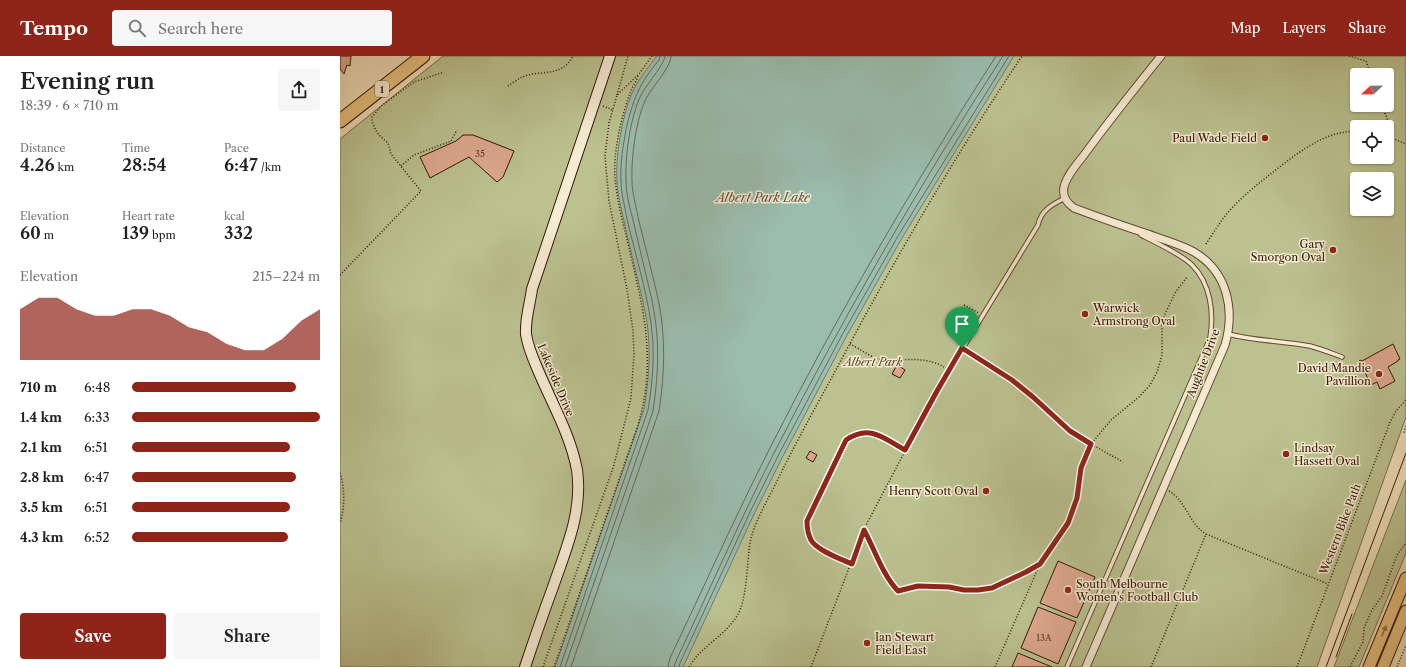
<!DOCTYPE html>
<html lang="en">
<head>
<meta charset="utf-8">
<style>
	:root { --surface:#fff; --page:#f6f6f6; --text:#222; --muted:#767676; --accent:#8f2418 }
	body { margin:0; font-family:"Libre Caslon Text",serif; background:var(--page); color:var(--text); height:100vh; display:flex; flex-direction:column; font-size:15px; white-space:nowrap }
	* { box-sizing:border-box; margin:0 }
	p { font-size:13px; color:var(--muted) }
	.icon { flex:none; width:22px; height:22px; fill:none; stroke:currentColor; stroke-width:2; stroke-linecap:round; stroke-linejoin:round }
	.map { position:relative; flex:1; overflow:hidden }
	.drawer { display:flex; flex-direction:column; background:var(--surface); width:340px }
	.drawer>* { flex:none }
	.needle { width:26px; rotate:248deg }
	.tools { position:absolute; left:1010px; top:12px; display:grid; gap:8px }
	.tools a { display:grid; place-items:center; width:44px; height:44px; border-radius:4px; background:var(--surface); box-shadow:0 1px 3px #0004; font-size:20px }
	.pin { position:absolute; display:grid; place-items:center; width:34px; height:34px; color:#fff; margin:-41px -17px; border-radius:50% 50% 50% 0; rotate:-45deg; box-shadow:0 0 4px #0007 }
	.pin .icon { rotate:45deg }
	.round { display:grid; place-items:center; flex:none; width:42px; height:42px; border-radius:4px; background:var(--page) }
	.overview { display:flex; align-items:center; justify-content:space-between; height:68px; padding:0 20px }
	h1 { font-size:22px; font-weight:600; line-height:30px }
	.stats { display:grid; grid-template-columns:repeat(3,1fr); gap:6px; height:68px; padding:4px 20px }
	.stats div { display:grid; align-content:center }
	.stats b { font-size:17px; font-weight:600 }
	.stats small { font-size:11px; font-weight:400 }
	.stats p { font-size:11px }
	.chart { height:112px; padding:8px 20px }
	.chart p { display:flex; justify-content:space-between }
	.chart svg { width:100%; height:72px; margin-top:4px; fill:var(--accent); opacity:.7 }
	.button { display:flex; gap:8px; margin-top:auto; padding:8px 20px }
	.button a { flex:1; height:46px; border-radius:4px; background:var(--accent); color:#fff; font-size:16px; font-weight:600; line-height:46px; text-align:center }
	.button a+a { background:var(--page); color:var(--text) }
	ul { padding:0 20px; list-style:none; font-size:13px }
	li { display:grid; grid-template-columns:64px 48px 1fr; align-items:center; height:30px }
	li i { height:10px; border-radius:5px; background:var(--accent) }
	header { display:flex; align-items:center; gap:24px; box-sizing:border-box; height:56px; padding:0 20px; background:var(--accent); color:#fff }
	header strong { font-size:19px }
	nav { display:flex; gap:22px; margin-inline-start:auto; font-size:14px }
	.search { width:280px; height:36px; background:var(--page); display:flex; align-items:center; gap:10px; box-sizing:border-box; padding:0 14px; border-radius:4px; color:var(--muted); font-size:15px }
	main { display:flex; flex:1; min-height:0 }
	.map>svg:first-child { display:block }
	.green { fill:#bbc290; stroke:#786c4b; fill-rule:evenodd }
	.water { fill:#9bbdae; stroke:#727b6b }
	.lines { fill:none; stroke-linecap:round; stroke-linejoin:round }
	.shore { stroke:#686a5a; stroke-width:1 }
	.building { fill:#dda88f; stroke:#351706 }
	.lane-casing { stroke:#644933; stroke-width:5.5 }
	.street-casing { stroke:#644933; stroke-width:9 }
	.secondary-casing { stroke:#351706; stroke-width:12 }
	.primary-casing { stroke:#351706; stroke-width:13 }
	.highway-casing { stroke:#351706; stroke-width:15 }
	.path { stroke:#351706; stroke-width:1.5; stroke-dasharray:1 2; stroke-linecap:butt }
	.lane { stroke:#f6ebd3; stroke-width:3.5 }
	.street { stroke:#f6ebd3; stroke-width:7 }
	.secondary { stroke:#f6ebd3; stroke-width:10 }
	.primary { stroke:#e8c07e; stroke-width:11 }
	.highway { stroke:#e8c07e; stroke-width:13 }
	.tram { stroke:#351706; stroke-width:1 }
	.oneway { fill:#8e6c42 }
	.route-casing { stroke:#fff; stroke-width:8 }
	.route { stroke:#8f2418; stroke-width:5 }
	.poi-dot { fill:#8f2418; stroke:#f6ebd3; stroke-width:1.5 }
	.labels { text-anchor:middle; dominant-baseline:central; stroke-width:3; stroke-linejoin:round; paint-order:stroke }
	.number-label { font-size:9px; fill:#5f3b28 }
	.shield { fill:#f6ebd3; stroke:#6f5744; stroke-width:1 }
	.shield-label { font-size:10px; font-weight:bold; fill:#351706 }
	.poi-label { font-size:11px; fill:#351706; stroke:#f6ebd3; text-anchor:end }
	.park-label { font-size:11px; font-style:italic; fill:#5d4a2f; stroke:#f6ebd3 }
	.street-label { font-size:11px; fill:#351706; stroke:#f6ebd3 }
	.water-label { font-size:12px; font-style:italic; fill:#595141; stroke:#f6ebd3 }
</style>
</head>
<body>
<header>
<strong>Tempo</strong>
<div class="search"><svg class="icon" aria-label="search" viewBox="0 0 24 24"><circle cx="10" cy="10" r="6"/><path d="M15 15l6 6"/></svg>Search here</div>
<nav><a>Map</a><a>Layers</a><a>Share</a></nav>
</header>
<main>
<section class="drawer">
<div class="overview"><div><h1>Evening run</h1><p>18:39 · 6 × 710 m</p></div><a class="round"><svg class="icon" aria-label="share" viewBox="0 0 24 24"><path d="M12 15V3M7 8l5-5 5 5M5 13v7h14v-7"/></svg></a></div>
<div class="stats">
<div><p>Distance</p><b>4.26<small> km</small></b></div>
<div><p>Time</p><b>28:54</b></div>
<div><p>Pace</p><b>6:47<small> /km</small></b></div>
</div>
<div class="stats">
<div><p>Elevation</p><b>60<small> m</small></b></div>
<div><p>Heart rate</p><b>139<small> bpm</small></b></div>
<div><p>kcal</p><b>332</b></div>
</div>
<div class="chart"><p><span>Elevation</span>215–224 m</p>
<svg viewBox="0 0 160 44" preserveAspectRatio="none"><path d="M0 44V13L10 6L20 6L30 13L40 17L50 17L60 13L70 13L80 17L90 24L100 27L110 34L120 38L130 38L140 31L150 20L160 13V44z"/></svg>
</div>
<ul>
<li><b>710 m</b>6:48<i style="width:87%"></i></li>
<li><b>1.4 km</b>6:33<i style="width:100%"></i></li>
<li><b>2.1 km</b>6:51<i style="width:84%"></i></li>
<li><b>2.8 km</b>6:47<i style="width:87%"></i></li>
<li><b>3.5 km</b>6:51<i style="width:84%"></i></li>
<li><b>4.3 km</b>6:52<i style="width:83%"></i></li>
</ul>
<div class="button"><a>Save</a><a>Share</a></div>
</section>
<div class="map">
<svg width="1066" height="611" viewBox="0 0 1066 611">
	<rect width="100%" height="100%" fill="#f1e0bb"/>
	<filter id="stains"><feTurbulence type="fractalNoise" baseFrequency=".005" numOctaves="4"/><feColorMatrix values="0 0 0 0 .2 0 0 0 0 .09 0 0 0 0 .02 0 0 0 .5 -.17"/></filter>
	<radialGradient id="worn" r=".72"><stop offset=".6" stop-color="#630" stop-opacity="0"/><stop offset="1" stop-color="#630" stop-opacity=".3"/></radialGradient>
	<path class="green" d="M103,0H1066V361L977,611H0V83ZM1017,19H1047V49H1017ZM1017,71H1047V101H1017ZM1017,123H1047V153H1017Z
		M1066,424V497L1019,611H994Z"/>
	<path class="water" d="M317,0H674L562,182L506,281L443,400L415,456L343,611H215L304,353C309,324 311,295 307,266C301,232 291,199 284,165C281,153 278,140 277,127C275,102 282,60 292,37C298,24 308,11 317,0Z"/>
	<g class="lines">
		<path class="shore" d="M220,611L308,354C313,324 315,296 311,267C306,232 295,198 287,163C285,151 281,137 281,125C280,107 283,90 286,74C293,43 299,28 319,4L320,0
			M225,611L313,355C319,314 320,280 311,240C305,213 298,187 292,160C289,149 286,136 286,124C285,100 290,63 300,41C305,30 325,8 325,0
			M231,611L319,355C325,315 326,278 317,238C311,212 304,186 298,161C296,149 292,137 292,125C291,102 296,61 307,41C313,30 331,11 331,0
			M328,611L330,602C363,533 394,463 429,394C497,259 574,128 656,0
			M334,611L336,605C369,535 400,464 435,395C504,260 580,128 663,0
			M339,611L340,607L411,454L439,398L502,279L558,180L669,0"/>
	</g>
	<path class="building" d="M0,0H11L10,10L7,9L4,18L0,13Z
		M123,79H133L174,95L163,121L157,126L129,101L90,122L80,101L116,85Z
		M1053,288L1060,303L1058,304V305L1048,311L1055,325L1040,333L1037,326L1031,329L1022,310H1018L1020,304L1022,305Z
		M557,309L565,314L560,322L552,318Z
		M470,395L477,399L473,406L466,402Z
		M718,505L755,521L737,562L700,547Z
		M698,551L736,566L718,608L681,592Z
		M678,597L712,611H672Z"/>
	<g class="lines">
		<g class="lane-casing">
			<path id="lane" d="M888,278C915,285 942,285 970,290C981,293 991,297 1002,301
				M596,336L698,169C701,154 713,148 725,142
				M727,611L870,282C874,257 871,228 852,209C841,198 815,186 801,179"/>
		</g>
		<g class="street-casing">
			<path id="street" d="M746,611L885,289C895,254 888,216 854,196C840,188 823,184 808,178C783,170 758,161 734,152C727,147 722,140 724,131C727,118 740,105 747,95C771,62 796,31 821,0"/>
		</g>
		<g class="secondary-casing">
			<path id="secondary" d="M185,611C194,584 203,558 213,531C226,493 243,455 237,414C231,381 214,351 201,321C195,307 188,293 186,278C185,263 190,248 192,233L270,0"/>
		</g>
		<g class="primary-casing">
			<path id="primary" d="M1029,611L1066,522
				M1043,611L1066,555"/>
		</g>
		<g class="highway-casing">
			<path id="highway" d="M0,65L83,0"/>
		</g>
		<path class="path" d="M1009,0L1026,5L1031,19
			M168,30C173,27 179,22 185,20C203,14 222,21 233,0
			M277,39L288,0
			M1041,49L1047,62L1050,81
			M263,50L273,54
			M1047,80L1066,88
			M61,110L74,99L111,85L117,74
			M866,188C872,179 878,169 885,160C897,145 913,132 928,120C954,100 982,75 1017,75
			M0,219L81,135L51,98L48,87L39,79L35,73L32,65V61L41,50L74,26L104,16
			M624,249L639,257
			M510,288C520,293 538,306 549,306C553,307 557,304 561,304C575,303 591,303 604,311
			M627,295L682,331L730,375L751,388L783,406
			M1066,370L1064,376L1066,377
			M0,417C5,432 5,452 0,467
			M829,435C847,446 849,468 866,478
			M524,473C535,494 542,518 558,535C576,531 592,529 610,531C619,533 628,535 638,534C658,533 683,519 700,508
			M512,508C501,503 476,494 471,484C468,478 467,471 467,465L506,384C530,368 543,382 565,394
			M203,611L274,409L291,342L294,298L293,275L287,233L269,145L265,100L269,67L277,39L299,18L312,0
			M214,611L298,369C318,301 302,249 287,183C282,164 277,143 275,123C273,96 281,62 290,37C292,31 296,26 298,20
			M349,611C361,590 384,581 397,560C407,545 407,506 410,487C414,466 429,442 438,423C457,384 478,347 498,310C554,204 615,100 682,0
			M471,611L524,473L593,342
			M655,611L700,508L728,467L737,442L741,412L751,388L771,364L799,341L810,329L817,316L822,299V269L825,258L835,237L847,221
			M811,611L866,478L988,528
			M957,611L1050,366L1056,355L1066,344
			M1010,611L1023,586L1024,572L1032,554L1042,540L1057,499L1066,487
			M1057,611L1066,589"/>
		<use href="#lane" class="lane"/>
		<use href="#street" class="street"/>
		<use href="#secondary" class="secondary"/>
		<use href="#primary" class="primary"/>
		<use href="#highway" class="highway"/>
		<path class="tram" d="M996,601L1012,558
			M986,611L1066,397"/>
	</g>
	<defs><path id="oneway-solid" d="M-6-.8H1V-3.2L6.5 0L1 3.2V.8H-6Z"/></defs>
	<use class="oneway" href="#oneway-solid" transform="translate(1044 575) rotate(-68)"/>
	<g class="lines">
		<g class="route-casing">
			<path id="route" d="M622,292L672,324L693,341L730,375L751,388L741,412L737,442L728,467L700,508L686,516L652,532L638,534H624L609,531L578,530L558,535C542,518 535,494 524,474L512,508C501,503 476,494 471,484C468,478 467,471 467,465L506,384C530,368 543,382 565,394L597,335Z"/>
		</g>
		<use href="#route" class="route"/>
	</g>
	<g class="poi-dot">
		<circle cx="925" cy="82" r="4"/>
		<circle cx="993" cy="194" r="4"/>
		<circle cx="745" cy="258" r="4"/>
		<circle cx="1039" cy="318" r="4"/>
		<circle cx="946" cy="398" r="4"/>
		<circle cx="646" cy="435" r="4"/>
		<circle cx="728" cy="534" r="4"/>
		<circle cx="527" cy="587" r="4"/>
	</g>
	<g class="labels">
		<g class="number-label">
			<text x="140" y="97">35</text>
			<text x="704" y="581">13A</text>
		</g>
		<rect class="shield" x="35" y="25" width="14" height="16" rx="3"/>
		<g class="shield-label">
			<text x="42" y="33">1</text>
		</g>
		<g class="poi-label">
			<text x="917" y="82">Paul Wade Field</text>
			<text x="985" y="188">Gary<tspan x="985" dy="13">Smorgon Oval</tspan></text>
			<text x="753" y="252" text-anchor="start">Warwick<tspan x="753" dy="13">Armstrong Oval</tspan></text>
			<text x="1031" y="312">David Mandie<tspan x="1031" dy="13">Pavillion</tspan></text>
			<text x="954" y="392" text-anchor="start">Lindsay<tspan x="954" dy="13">Hassett Oval</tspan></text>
			<text x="638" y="435">Henry Scott Oval</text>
			<text x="736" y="528" text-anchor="start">South Melbourne<tspan x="736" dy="13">Women's Football Club</tspan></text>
			<text x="535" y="581" text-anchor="start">Ian Stewart<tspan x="535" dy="13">Field East</tspan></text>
		</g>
		<g class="park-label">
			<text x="533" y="306">Albert Park</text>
		</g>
		<g class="street-label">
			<text transform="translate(863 307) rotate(-69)">Aughtie Drive</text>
			<text transform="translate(216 324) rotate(67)">Lakeside Drive</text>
			<text transform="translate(1000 473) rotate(-69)">Western Bike Path</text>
		</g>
		<g class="water-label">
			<text x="423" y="141">Albert Park Lake</text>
		</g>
	</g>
	<rect width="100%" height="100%" filter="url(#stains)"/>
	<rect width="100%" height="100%" fill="url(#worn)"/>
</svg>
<div class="tools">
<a><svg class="needle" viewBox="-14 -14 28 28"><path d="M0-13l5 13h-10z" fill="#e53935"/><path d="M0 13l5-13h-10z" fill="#767676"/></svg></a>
<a><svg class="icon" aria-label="locate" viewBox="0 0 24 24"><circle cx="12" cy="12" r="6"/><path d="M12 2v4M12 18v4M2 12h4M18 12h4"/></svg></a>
<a><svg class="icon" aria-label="layers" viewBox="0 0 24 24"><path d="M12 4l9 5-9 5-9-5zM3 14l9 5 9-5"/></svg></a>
</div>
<div class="pin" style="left:622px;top:292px;background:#1e9e55"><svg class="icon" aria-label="arrive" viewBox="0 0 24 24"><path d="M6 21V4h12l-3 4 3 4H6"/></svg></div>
</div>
</main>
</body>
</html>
